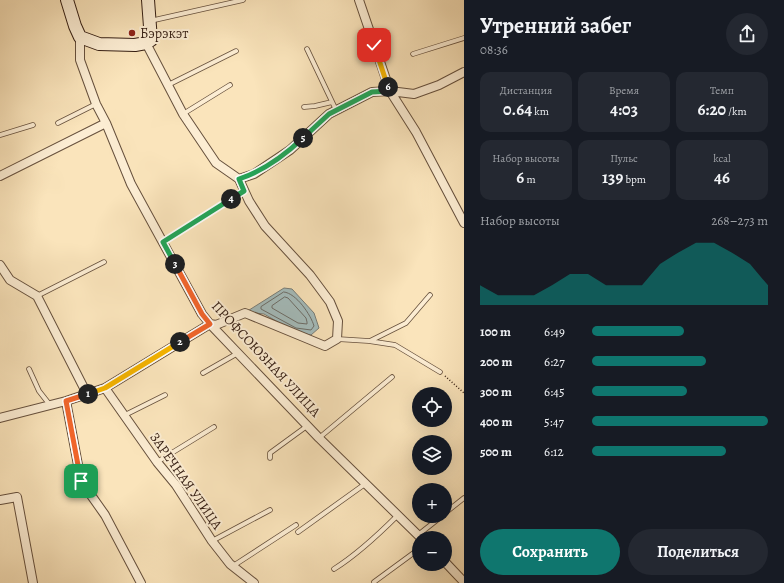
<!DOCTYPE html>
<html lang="ru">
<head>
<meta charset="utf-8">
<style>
	:root { --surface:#171b24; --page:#242831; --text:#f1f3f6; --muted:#9ea1a6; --accent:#0f766e }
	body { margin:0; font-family:Alegreya,serif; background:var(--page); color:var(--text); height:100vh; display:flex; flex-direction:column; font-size:15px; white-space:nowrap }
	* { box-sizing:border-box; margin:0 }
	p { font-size:13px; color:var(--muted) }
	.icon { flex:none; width:22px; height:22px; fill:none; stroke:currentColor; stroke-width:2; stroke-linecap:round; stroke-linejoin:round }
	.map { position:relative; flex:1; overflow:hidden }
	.side { display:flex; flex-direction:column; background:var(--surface); width:320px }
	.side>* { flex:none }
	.fabs { position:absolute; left:412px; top:387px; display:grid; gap:8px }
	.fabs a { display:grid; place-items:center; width:40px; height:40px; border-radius:50%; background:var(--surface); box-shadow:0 4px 16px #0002; font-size:20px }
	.pin { position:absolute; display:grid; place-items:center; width:34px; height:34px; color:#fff; margin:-17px; border-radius:8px; box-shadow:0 2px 6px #0006 }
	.km { position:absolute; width:20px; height:20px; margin:-10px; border-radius:50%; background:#222; color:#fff; font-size:11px; line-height:20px; text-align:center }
	.round { display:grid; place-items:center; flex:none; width:42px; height:42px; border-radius:21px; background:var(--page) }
	.head { display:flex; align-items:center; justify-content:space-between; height:68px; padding:0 16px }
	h1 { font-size:22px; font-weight:700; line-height:30px }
	.figures { display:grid; grid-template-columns:repeat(3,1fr); gap:6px; height:68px; padding:4px 16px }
	.figures div { display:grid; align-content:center; border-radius:10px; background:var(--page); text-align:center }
	.figures b { font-size:17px; font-weight:700 }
	.figures small { font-size:11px; font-weight:400 }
	.figures p { font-size:11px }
	.chart { height:112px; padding:8px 16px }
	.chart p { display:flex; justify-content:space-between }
	.chart svg { width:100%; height:72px; margin-top:4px; fill:var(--accent); opacity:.7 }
	.action { display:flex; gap:8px; margin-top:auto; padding:8px 16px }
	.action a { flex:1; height:46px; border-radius:24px; background:var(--accent); color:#fff; font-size:16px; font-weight:700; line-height:46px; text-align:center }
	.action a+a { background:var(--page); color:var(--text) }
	ul { padding:0 16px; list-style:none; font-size:13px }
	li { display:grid; grid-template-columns:64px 48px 1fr; align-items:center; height:30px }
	li i { height:10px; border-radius:5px; background:var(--accent) }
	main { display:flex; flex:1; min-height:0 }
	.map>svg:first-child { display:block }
	.water { fill:#a4bcbc; stroke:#787d78 }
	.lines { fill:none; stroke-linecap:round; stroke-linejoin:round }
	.shore { stroke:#6c6d68; stroke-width:1 }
	.lane-casing { stroke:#66503d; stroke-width:5.5 }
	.street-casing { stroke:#66503d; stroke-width:10 }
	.secondary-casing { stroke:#351e13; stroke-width:14 }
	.path { stroke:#351e13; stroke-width:1.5; stroke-dasharray:1 2; stroke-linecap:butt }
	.lane { stroke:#fcedd3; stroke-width:4 }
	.street { stroke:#fcedd3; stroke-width:8 }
	.secondary { stroke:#fcedd3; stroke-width:12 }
	.split-1-casing { stroke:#fff; stroke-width:8 }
	.split-2-casing { stroke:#fff; stroke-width:8 }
	.split-3-casing { stroke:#fff; stroke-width:8 }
	.split-4-casing { stroke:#fff; stroke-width:8 }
	.split-5-casing { stroke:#fff; stroke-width:8 }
	.split-6-casing { stroke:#fff; stroke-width:8 }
	.split-7-casing { stroke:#fff; stroke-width:8 }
	.split-1 { stroke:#f0652b; stroke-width:5 }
	.split-2 { stroke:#f5b400; stroke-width:5 }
	.split-3 { stroke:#f0652b; stroke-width:5 }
	.split-4 { stroke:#22a559; stroke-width:5 }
	.split-5 { stroke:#22a559; stroke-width:5 }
	.split-6 { stroke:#22a559; stroke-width:5 }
	.split-7 { stroke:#f5b400; stroke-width:5 }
	.poi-dot { fill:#8f2418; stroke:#fcedd3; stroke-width:1.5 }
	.labels { text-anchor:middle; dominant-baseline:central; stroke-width:4; stroke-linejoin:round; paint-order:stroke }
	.poi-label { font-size:14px; fill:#351e13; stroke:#fcedd3; text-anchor:start }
	.street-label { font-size:14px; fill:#351e13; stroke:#fcedd3 }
</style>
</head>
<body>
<main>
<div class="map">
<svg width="464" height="583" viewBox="0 0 464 583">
	<rect width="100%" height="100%" fill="#fae4bb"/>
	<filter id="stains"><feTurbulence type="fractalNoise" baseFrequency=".005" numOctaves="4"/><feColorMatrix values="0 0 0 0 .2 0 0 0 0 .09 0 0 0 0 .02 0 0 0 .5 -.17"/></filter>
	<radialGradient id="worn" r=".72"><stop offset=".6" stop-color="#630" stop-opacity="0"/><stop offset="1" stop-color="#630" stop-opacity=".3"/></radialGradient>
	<path class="water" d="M284,288L292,289L314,313L319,328L311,335L295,332L264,314L246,312Z"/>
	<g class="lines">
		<path class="shore" d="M284,292C296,293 311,315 314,326L311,330L296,328L261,309V307Z
			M285,297L288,298L306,318L307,322V324L298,323L272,308V306Z"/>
		<g class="lane-casing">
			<path id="lane" d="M150,21L243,0
				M307,49L336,110
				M413,54L464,38
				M168,85L236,51
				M304,107L315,106L332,102
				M183,114L230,85
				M58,123L96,104
				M0,135L33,125
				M163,242L244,191
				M37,296L104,262
				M337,339L369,341L395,345L440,372
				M370,341L406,323L430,295
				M29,369L39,391L50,405
				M203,373L238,353
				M125,415L165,395
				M319,438L392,377
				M270,458V453L307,426
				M157,462L214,427
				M445,513L464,498
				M298,532L365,484
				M418,535L442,516
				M212,541L270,510
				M233,566L296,525
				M334,569C358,554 378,535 398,515
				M374,582L419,549"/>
		</g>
		<g class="street-casing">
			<path id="street" d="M359,0L390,91L416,132L464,223
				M80,37V60L96,104L106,123L131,184L202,314L210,324L319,438L421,538
				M0,176L106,123
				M239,179L254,174L290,150L329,114L372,92L390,91L414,94L439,85L464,72
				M0,265L10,280L37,296L87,394
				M105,388L157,462L176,485L212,541L230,564L254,583
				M66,401L81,481L105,515L141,583
				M0,418L66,401L105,388L210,324L216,325L245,313L325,346L337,339L338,321L330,302L310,275L265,226L249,201L239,179L216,163L183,114L146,43
				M0,500L17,497L33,583
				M445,562L464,582"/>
		</g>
		<g class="secondary-casing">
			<path id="secondary" d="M67,0L75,26L80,37L99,44L135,45L146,43L151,40L148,0"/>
		</g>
		<path class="path" d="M445,376L464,393"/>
		<use href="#lane" class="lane"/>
		<use href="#street" class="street"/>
		<use href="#secondary" class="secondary"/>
	</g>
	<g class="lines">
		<g class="split-1-casing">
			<path id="split-1" d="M81,481L66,401L88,394"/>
		</g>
		<g class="split-2-casing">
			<path id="split-2" d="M88,394L105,388L180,342"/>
		</g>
		<g class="split-3-casing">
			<path id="split-3" d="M175,264L202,314L210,324L180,342"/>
		</g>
		<g class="split-4-casing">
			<path id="split-4" d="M175,264L163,242L231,199"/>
		</g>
		<g class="split-5-casing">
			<path id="split-5" d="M231,199L244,191L239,179C263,171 285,155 303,138"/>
		</g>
		<g class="split-6-casing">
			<path id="split-6" d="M303,138L329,114L372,92L390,91L388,87"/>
		</g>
		<g class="split-7-casing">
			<path id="split-7" d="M374,45L388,87"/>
		</g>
		<use href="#split-1" class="split-1"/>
		<use href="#split-2" class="split-2"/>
		<use href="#split-3" class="split-3"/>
		<use href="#split-4" class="split-4"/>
		<use href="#split-5" class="split-5"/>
		<use href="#split-6" class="split-6"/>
		<use href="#split-7" class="split-7"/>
	</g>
	<circle class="poi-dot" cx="132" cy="33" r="4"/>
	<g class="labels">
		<g class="poi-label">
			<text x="140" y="33">Бэрэкэт</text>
		</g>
		<g class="street-label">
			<text transform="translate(266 359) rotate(47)">ПРОФСОЮЗНАЯ УЛИЦА</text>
			<text transform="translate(186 481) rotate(55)">ЗАРЕЧНАЯ УЛИЦА</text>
		</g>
	</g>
	<rect width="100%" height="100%" filter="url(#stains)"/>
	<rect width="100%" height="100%" fill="url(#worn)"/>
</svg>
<div class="fabs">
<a><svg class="icon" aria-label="locate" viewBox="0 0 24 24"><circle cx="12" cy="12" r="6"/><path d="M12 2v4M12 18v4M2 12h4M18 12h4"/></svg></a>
<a><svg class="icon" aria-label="layers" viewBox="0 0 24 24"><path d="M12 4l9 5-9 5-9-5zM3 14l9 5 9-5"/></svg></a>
<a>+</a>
<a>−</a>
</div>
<div class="pin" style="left:81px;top:481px;background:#1e9e55"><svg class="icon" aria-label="arrive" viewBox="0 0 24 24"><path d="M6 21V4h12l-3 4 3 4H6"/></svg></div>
<div class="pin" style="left:374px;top:45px;background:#d93025"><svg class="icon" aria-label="check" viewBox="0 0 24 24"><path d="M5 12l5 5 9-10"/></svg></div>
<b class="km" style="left:88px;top:394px">1</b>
<b class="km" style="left:180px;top:342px">2</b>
<b class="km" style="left:175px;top:264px">3</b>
<b class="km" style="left:231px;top:199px">4</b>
<b class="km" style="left:303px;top:138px">5</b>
<b class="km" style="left:388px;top:87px">6</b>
</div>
<section class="side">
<div class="head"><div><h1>Утренний забег</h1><p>08:36</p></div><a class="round"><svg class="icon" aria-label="share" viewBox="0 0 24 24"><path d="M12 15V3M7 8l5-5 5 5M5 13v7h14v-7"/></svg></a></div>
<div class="figures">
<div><p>Дистанция</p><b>0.64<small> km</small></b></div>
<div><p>Время</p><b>4:03</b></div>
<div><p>Темп</p><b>6:20<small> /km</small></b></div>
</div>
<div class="figures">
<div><p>Набор высоты</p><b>6<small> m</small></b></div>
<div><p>Пульс</p><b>139<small> bpm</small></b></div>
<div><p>kcal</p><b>46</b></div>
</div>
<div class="chart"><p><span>Набор высоты</span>268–273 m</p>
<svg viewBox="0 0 160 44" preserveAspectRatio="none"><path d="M0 44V32L10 38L20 38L30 38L40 32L50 25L60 25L70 32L80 32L90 32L100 19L110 12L120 6L130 6L140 12L150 19L160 32V44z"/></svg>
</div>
<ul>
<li><b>100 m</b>6:49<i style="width:52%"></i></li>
<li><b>200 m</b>6:27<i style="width:65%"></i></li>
<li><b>300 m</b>6:45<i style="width:54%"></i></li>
<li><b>400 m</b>5:47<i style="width:100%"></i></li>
<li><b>500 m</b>6:12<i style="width:76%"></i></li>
</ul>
<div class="action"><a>Сохранить</a><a>Поделиться</a></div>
</section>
</main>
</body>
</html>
